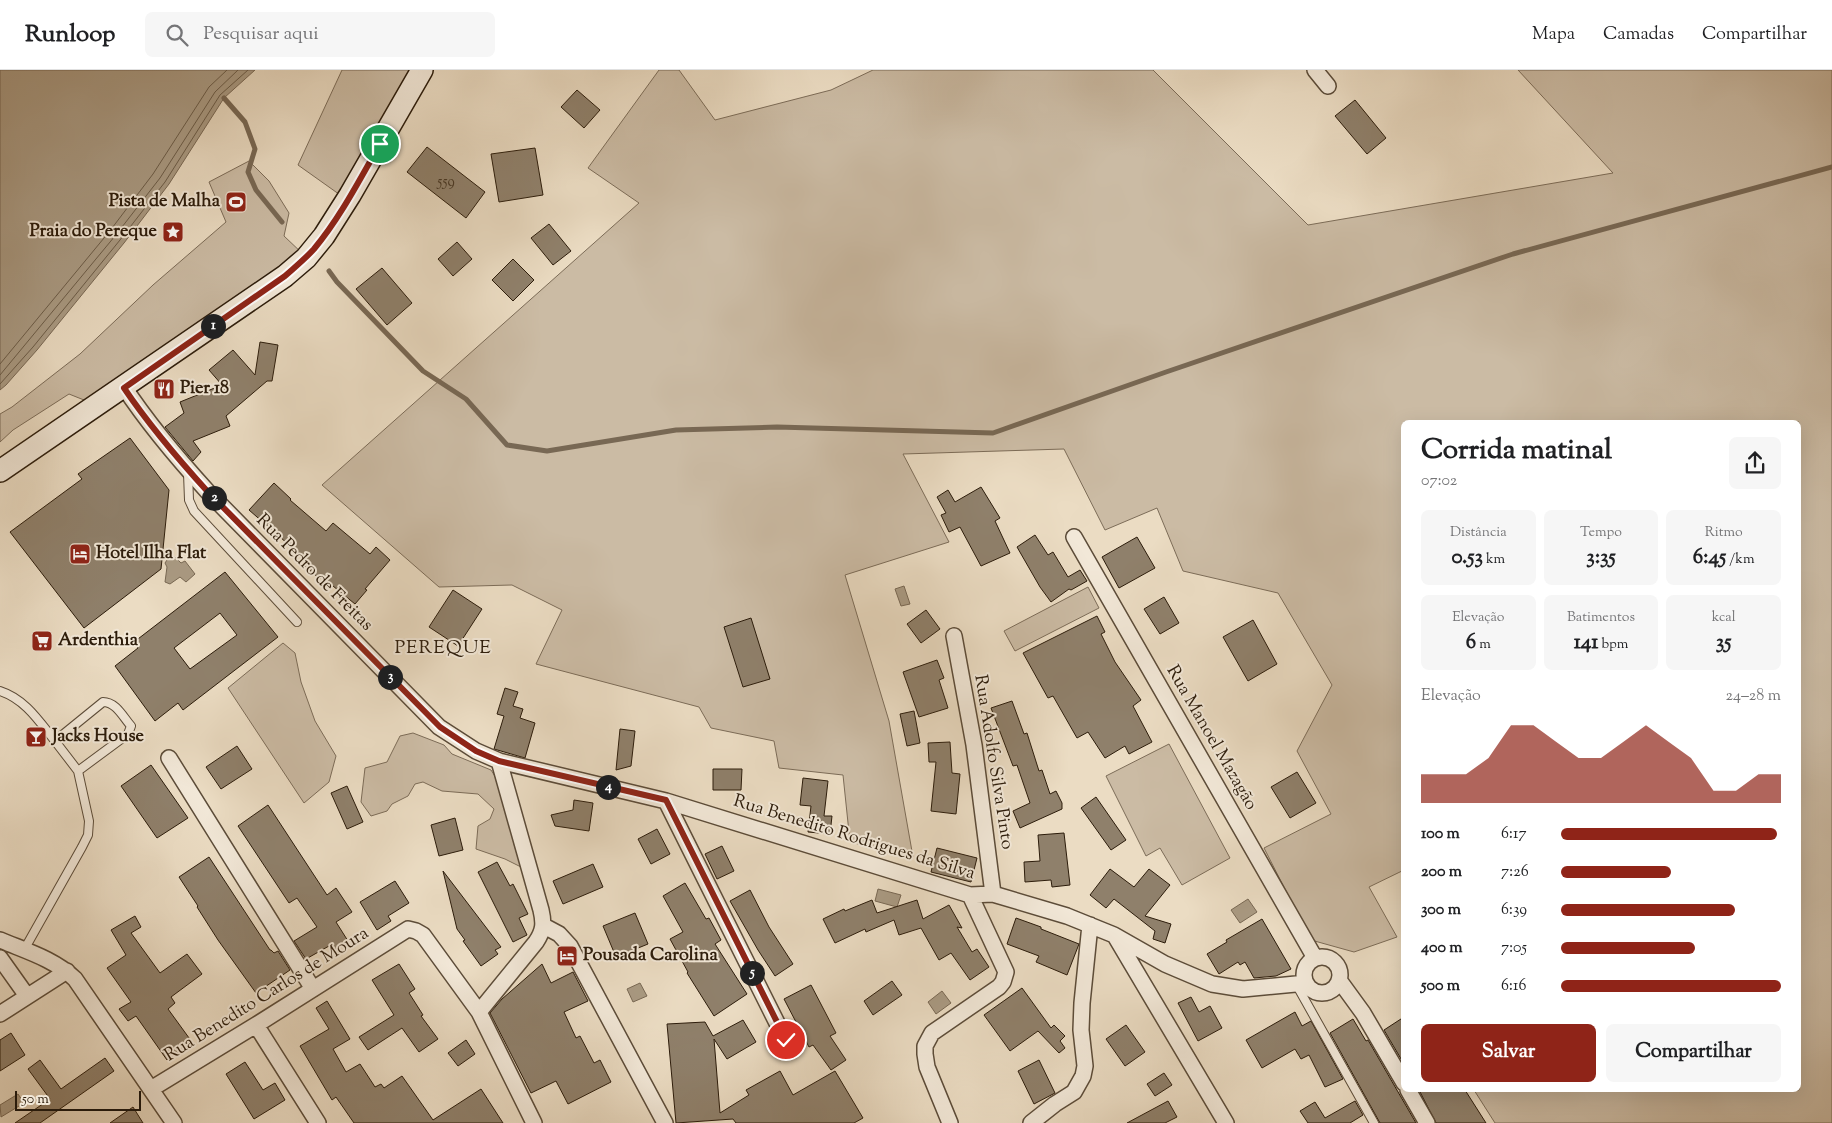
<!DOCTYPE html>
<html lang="pt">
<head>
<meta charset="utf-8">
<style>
	:root { --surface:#fff; --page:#f6f6f6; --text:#202124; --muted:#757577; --line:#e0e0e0; --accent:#8f2418 }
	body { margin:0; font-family:"Sorts Mill Goudy",serif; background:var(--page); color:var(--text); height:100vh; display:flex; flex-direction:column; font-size:19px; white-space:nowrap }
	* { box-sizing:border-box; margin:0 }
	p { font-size:16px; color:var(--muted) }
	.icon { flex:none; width:28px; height:28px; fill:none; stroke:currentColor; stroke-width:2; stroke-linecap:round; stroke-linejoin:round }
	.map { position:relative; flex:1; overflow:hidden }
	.details { position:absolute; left:1401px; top:350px; width:400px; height:672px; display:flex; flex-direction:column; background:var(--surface); border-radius:8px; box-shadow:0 5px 20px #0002 }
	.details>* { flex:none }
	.scale { position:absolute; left:15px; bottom:12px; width:126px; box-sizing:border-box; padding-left:5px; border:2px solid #2c1c0b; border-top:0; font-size:14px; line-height:18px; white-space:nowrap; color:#2c1c0b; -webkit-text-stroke:4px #f2e8d8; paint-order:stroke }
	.pin { position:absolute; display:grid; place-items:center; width:42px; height:42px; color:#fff; margin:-21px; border:2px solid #fff; border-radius:50%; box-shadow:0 1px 5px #0007 }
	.km { position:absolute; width:25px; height:25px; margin:-12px; border-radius:50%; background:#222; color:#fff; font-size:14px; line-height:25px; text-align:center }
	.round { display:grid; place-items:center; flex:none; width:52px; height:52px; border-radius:8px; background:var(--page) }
	.headline { display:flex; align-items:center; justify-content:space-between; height:85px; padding:0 20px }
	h1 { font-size:28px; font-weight:800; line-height:38px }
	.metrics { display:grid; grid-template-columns:repeat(3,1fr); gap:8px; height:85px; padding:5px 20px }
	.metrics div { display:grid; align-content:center; border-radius:8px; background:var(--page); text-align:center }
	.metrics b { font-size:21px; font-weight:800 }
	.metrics small { font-size:14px; font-weight:400 }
	.metrics p { font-size:14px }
	.chart { height:140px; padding:10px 20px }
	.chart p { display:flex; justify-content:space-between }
	.chart svg { width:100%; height:90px; margin-top:5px; fill:var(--accent); opacity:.7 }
	.cta { display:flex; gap:10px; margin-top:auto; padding:10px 20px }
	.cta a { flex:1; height:58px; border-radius:8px; background:var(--accent); color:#fff; font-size:20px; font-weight:800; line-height:58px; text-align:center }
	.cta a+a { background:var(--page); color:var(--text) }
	ul { padding:0 20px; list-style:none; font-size:16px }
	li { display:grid; grid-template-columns:80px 60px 1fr; align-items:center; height:38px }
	li i { height:12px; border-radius:6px; background:var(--accent) }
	header { display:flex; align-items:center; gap:30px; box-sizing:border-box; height:70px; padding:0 25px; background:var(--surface); border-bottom:1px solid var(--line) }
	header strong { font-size:24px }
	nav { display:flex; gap:28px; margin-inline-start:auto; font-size:18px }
	.search { width:350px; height:45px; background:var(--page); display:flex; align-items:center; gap:12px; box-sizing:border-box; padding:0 18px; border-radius:8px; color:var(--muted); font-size:19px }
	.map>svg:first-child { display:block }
	.green { fill:#cbbba4; stroke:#7c6c58 }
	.water { fill:#aa9b84; stroke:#786854 }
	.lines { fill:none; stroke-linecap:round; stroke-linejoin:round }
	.shore { stroke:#6b5c48; stroke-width:1 }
	.stream { stroke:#786854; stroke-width:5 }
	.building { fill:#8f806b; stroke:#2c1c0b; fill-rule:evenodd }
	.lane-casing { stroke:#5c4c39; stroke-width:10 }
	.street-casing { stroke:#5c4c39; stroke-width:18 }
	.secondary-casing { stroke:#2c1c0b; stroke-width:24 }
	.lane { stroke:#f2e8d8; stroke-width:8 }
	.street { stroke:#f2e8d8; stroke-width:15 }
	.secondary { stroke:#f2e8d8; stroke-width:21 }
	.route-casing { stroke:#fff; stroke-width:10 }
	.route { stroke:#8f2418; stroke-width:6 }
	.labels { text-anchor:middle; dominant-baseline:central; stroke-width:4; stroke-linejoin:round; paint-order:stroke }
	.number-label { font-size:15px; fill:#453523 }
	.poi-label { font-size:18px; font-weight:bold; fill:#2c1c0b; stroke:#f2e8d8; text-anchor:start }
	.street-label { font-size:18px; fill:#2c1c0b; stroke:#f2e8d8 }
	.neighbourhood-label { font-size:19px; letter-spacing:1px; fill:#2c1c0b; stroke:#f2e8d8 }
</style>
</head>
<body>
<header>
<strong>Runloop</strong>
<div class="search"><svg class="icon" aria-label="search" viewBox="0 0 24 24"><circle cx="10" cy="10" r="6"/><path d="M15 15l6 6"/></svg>Pesquisar aqui</div>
<nav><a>Mapa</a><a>Camadas</a><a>Compartilhar</a></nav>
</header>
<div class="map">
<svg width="1832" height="1053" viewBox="0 0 1832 1053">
	<rect width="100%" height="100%" fill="#ebdcc3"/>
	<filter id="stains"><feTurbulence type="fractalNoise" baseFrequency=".004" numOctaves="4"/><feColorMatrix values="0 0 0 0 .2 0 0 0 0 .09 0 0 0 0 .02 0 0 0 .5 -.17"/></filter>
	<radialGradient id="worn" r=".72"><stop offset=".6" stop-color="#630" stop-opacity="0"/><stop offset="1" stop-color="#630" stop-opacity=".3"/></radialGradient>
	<path class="green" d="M342,0H418L343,127L298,95Z
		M659,0H679L715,50L831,20L873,0H1153L1308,155L1613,103L1518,0H1832V1053H1495L1474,1020H1799V352H1404V800L1369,817L1397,867L1354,882L1311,870L1264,778L1331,744L1297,681L1332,615L1278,523L1183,501L1157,438L1105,460L1064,379L903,384L949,472L845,505L889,651L913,787L850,772L843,705L779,698L774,671L711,658L699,637L536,594L562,540L512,515L439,517L322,415L639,133L588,98Z
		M249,91L269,111L289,143L284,166L304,185L89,332L69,324L13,360L0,372V344L12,337L80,284L153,215L226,152L209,112Z
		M1088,517L1099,538L1015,581L1004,561Z
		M283,573L295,583L301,612L315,651L336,686L329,712L304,733L228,618Z
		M413,663L444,675L452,684L491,700L502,717L514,774L521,797L505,789L476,779L478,756L490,749L494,739L478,724L442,721L423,712L415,714L408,726L392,734L387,741L371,746L361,732L365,698L387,692L400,666Z
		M1169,674L1230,788L1182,815L1160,778L1146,786L1106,706Z"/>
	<path class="water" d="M0,0H255L224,28L169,114L124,173L37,280L6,315L0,320Z
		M169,487H175L181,493L185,491L195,504L186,512L180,507L170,514L165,512L167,497L165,493Z
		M904,516L910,534L901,536L895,519Z
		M878,819L901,825L897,837L875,831Z
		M1248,829L1257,842L1240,853L1231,840Z
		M640,913L647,926L633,932L627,919Z
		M942,921L951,933L936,944L928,932Z
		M18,1024L24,1033L1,1047L0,1035Z"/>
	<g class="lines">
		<path class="shore" d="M0,294L109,162L153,104L209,17L227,0
			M0,305L115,166L160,108L215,22L238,0
			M0,314L33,277L120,170L165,112L220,25L248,0"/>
		<path class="stream" d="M224,28L245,52L255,79L248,102L256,120L282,152
			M329,201L337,212L423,301L466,329L507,375L547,381L676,360L777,357L993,363L1166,302L1513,184L1832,97"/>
	</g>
	<path class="building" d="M577,20L600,40L584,58L561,37Z
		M1355,30L1386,68L1367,84L1335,46Z
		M427,77L485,122L466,148L407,102Z
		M535,78L543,125L499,132L491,84Z
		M549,154L571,181L553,195L531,168Z
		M457,172L472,189L453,206L438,189Z
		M513,189L534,210L513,231L492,210Z
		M382,198L412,233L387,255L356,219Z
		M260,272L278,275L272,311H267L226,346L230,356L193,371L201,382L193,391L165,357L184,343L180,332L222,315L209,300L233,280L255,305Z
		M130,368L169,420L161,499L84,558L10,462L82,409L78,404Z
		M274,413L291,429L290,430L326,461L333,453L370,484L376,477L390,490L365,519L367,520L355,534L322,507L320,509L300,492L304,488L249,440Z
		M981,417L1000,448L995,451L1010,483L981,496L960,457L949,462L941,445L946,443L937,427L948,420L955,432Z
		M1035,465L1048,485L1053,482L1068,507L1080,500L1087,511L1071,520L1069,519L1051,532L1040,517L1017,477Z
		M1137,467L1155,498L1119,518L1102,487Z
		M225,502L278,567L183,640L178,633L155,651L115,596L138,578L134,572ZM220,543L237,565L190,599L174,578Z
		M453,520L482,539L458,576L429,557Z
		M1164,527L1179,553L1160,564L1144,539Z
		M926,540L940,559L921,573L907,554Z
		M1097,546L1105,562L1101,564L1115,592L1141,630L1133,636L1152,672L1129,684L1125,676L1105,688L1088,662L1077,668L1053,626L1048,628L1023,583Z
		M751,548L770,609L743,617L724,557Z
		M1253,550L1277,594L1248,611L1223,567Z
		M937,590L944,608L939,610L948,638L919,647L903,602Z
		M505,618L518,622L513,636L523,639L520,648L535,653L525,688L494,679L504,646L497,644Z
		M1012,631L1024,664L1027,663L1039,701L1042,700L1050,724L1056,721L1062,733V739L1020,758L1013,741L1030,733L1017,695L1013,696L991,638Z
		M914,641L920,673L907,676L900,644Z
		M620,659L635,661L631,696L616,700Z
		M950,672L952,703L960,704L956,744L931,741L936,692H929L928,673Z
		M237,676L252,699L221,719L206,697Z
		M151,695L188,748L157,768L121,716Z
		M713,699H742L741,720H713Z
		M1297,702L1316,733L1290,748L1271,717Z
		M803,708L828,711L824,746H832L830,764L808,762L811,736L800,735Z
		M347,716L363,752L347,759L331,723Z
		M1096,727L1126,770L1111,780L1081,738Z
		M574,730L593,733L589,761L555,756L551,745L573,740Z
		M268,735L327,825L336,818L352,842L336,852L348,871L332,881L329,876L306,889L294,871L317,857L297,828L289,833L238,756Z
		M455,748L463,780L439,786L431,755Z
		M657,759L670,784L651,794L638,769Z
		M1064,763L1070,815L1052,817L1051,810L1025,812L1024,792L1040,791L1038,765Z
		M722,776L734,801L717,809L705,784Z
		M937,778L977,788L971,812L931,802Z
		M209,787L270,880H271L274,883L278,881L290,900L256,923L218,870L197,837L198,836L179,807Z
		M497,792L510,816L513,814L528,844L519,848L527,865L513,872L478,802Z
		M593,794L603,817L563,834L553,811Z
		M1110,799L1134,817L1149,799L1170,815L1145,846L1171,854L1165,873L1153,869L1155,861L1114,829L1106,838L1090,825Z
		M443,801L501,877L495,880L498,884L481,896L463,871L465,870L457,859Z
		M395,811L409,833L388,846L391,851L377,860L360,832Z
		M685,813L706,849L709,848L721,870L715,874L747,924L714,946L687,903L688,902L670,869L683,862L663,826Z
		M750,820L769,857L793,894L775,906L758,880L730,831Z
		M872,830L877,843L917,830L923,849L949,835L962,858L957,857L972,882L977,879L989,897L970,910L951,883L939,890L921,858L899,865L894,850L866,862L865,859L835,873L823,849L844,839L845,841Z
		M635,843L648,874L616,887L603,856Z
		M135,846L141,857L131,863L160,903L187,884L202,904L171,927L175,933L168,939L192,972L167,990L136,946L128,951L119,939L131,932L107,898L126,885L111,860Z
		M1016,848L1041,857V859L1079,874L1067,905L1036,892L1039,886L1007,874Z
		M1262,849L1291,899L1276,906L1254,908L1245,892L1240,895L1238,892L1219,904L1207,884L1227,872L1226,870Z
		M399,894L415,919L409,923L423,945L421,946L438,969L419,982L402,958L368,980L359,967L394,945L372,910Z
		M542,894L551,913L573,902L588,931L564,942L576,968L580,966L594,993L600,990L611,1012L568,1034L556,1011L531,1023L490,943L502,929Z
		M892,911L902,925L873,945L864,931Z
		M811,915L836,963L830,966L846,990L831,1000L813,975L809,977L784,929Z
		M1022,918L1051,958L1054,955L1065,966L1060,971L1065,978L1059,983L1038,961L1010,981L984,945Z
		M1191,927L1199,942L1210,936L1222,958L1198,971L1178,933Z
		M327,931L350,969L333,979L346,1002L360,994L375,1017L381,1014L384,1018L402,1006L433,1050L481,1019L503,1053H354L336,1027L332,1030L300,976L329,959L316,938Z
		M1295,942L1302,956L1311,951L1343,1009L1325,1017L1309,985L1301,989L1295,979L1262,998L1246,970Z
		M1404,947V994L1384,960Z
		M1353,949L1366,971L1368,970L1416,1053H1380L1330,963Z
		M743,950L756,972L727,989L714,969L720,1043L749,1025L746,1020L780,1001L793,1025L835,1001L863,1048L854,1053H736L733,1049L676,1053L667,954L705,952L713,966Z
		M1126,955L1145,982L1125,996L1106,969Z
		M11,963L25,985L0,1001V970Z
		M466,970L475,984L458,996L448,983Z
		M105,988L114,1001L40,1053H15L50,1029L28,999L40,990L61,1019Z
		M1039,990L1055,1023L1034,1034L1018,1001Z
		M245,992L263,1020L275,1013L285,1030L254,1049L226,1004Z
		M1164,1003L1172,1015L1155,1026L1147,1014Z
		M1419,1020H1465L1486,1053H1436Z
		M1168,1031L1177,1047L1165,1053H1127Z
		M1355,1031L1363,1045L1350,1053H1308L1300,1041L1315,1032L1325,1048Z
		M133,1037L143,1053H110Z"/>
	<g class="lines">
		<g class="lane-casing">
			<path id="lane" d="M188,403L189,430L194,441L297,552
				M0,621C25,629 39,651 55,671
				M24,880L82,777L88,765L89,751L78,701L55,671L103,632C116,632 123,647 131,656L128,664L78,701
				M1296,914L1374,1053"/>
		</g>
		<g class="street-casing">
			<path id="street" d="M1315,0L1328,16
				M124,317C149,355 178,389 208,422L439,657L476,681L499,691L666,731L970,825L993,824L1067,846L1114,865L1165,894L1212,914L1243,919L1306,913
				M1074,467L1315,888
				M954,566L974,675L993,824
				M169,688L313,919
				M666,731L786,971
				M544,856L559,864L570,876L665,1053
				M1115,866L1226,1053
				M0,870C26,881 54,889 75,909L174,1053
				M1304 905a18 18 0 1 1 36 0a18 18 0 1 1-36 0Z
				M0,888L27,926
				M1339,910L1363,943L1404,1013
				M479,942L536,872C544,860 544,853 541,840L499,691
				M0,944L67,901
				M256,955L318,1053
				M151,1019L256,955L408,859L416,861L423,865L479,942L534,1053
				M1408,1020L1427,1053
				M950,1053L927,997L925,984V976L932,963L999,917L1003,912L1006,902L970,825
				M1031,1053L1055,1034L1074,1022L1083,1006L1085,996L1081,960L1082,933L1090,855"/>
		</g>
		<g class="secondary-casing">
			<path id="secondary" d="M0,401L285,206L306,188L324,166L350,125L422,0"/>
		</g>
		<use href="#lane" class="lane"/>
		<use href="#street" class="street"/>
		<use href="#secondary" class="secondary"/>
	</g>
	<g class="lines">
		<g class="route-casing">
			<path id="route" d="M380,74C360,109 340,148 314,179C305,189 295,197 285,206L124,318C149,355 178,389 208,422L440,657L476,681L499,691L666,730L786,970"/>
		</g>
		<use href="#route" class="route"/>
	</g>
	<defs>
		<g id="stadium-square" transform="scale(1.125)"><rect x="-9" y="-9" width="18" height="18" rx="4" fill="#8f2418" stroke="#f2e8d8"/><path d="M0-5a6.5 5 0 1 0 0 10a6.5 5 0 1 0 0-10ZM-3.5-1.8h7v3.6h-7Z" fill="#fff"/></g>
		<g id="sight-square" transform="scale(1.125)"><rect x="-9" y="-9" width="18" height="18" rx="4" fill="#8f2418" stroke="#f2e8d8"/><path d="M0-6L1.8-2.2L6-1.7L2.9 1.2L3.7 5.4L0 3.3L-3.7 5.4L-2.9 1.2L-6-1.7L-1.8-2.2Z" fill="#fff"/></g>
		<g id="restaurant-square" transform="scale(1.125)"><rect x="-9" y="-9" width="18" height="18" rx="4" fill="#8f2418" stroke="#f2e8d8"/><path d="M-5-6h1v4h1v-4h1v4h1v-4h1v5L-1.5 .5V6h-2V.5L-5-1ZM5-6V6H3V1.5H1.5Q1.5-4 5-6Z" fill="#fff"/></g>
		<g id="hotel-square" transform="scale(1.125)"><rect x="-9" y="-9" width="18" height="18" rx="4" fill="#8f2418" stroke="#f2e8d8"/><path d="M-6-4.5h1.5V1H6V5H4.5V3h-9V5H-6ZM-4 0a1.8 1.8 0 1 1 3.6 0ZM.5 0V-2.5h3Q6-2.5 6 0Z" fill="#fff"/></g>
		<g id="supermarket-square" transform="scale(1.125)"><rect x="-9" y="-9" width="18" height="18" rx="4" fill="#8f2418" stroke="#f2e8d8"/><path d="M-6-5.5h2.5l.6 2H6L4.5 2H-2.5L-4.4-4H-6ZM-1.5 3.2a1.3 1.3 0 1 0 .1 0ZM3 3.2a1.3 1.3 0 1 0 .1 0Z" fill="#fff"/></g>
		<g id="bar-square" transform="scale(1.125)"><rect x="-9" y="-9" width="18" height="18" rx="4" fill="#8f2418" stroke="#f2e8d8"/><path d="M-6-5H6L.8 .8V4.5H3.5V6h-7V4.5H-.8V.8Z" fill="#fff"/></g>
	</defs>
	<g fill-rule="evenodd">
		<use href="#stadium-square" x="236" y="132"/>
		<use href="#sight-square" x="173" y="162"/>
		<use href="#restaurant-square" x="164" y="319"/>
		<use href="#hotel-square" x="80" y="484"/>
		<use href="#supermarket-square" x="42" y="571"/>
		<use href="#bar-square" x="36" y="667"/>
		<use href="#hotel-square" x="567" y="886"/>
	</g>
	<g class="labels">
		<g class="number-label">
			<text x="446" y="112">559</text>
		</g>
		<g class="poi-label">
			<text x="220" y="132" text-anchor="end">Pista de Malha</text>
			<text x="157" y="162" text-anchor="end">Praia do Pereque</text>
			<text x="180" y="319">Pier 18</text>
			<text x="96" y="484">Hotel Ilha Flat</text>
			<text x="58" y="571">Ardenthia</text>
			<text x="52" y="667">Jacks House</text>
			<text x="583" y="886">Pousada Carolina</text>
		</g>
		<g class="street-label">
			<text transform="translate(314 503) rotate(45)">Rua Pedro de Freitas</text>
			<text transform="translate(1211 668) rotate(60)">Rua Manoel Mazagão</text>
			<text transform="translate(993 692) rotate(81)">Rua Adolfo Silva Pinto</text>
			<text transform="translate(854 768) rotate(17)">Rua Benedito Rodrigues da Silva</text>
			<text transform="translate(267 925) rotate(-32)">Rua Benedito Carlos de Moura</text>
		</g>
		<g class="neighbourhood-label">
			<text x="443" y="578">PEREQUE</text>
		</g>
	</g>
	<rect width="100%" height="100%" filter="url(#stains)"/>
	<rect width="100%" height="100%" fill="url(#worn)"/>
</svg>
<div class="scale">50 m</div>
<div class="pin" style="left:380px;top:74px;background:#1e9e55"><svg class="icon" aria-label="arrive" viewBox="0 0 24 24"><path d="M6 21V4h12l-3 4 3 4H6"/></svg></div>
<div class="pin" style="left:786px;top:970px;background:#d93025"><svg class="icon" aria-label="check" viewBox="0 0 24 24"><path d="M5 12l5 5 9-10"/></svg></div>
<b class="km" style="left:213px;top:256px">1</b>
<b class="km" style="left:214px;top:428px">2</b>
<b class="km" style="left:390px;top:607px">3</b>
<b class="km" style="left:608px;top:717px">4</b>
<b class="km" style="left:752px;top:903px">5</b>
<section class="details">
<div class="headline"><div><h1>Corrida matinal</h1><p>07:02</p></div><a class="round"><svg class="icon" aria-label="share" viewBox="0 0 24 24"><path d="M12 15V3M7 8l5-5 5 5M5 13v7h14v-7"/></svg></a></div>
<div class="metrics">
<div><p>Distância</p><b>0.53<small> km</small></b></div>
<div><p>Tempo</p><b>3:35</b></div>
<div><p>Ritmo</p><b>6:45<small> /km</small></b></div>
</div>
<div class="metrics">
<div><p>Elevação</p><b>6<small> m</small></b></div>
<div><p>Batimentos</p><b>141<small> bpm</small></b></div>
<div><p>kcal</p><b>35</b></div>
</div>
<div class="chart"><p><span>Elevação</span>24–28 m</p>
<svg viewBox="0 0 160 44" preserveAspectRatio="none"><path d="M0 44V30L10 30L20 30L30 22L40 6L50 6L60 14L70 22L80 22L90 14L100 6L110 14L120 22L130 38L140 38L150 30L160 30V44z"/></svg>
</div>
<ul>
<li><b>100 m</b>6:17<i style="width:98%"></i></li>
<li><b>200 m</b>7:26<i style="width:50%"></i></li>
<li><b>300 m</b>6:39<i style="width:79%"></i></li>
<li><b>400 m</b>7:05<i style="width:61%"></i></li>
<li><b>500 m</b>6:16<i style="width:100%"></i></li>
</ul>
<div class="cta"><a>Salvar</a><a>Compartilhar</a></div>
</section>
</div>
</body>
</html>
